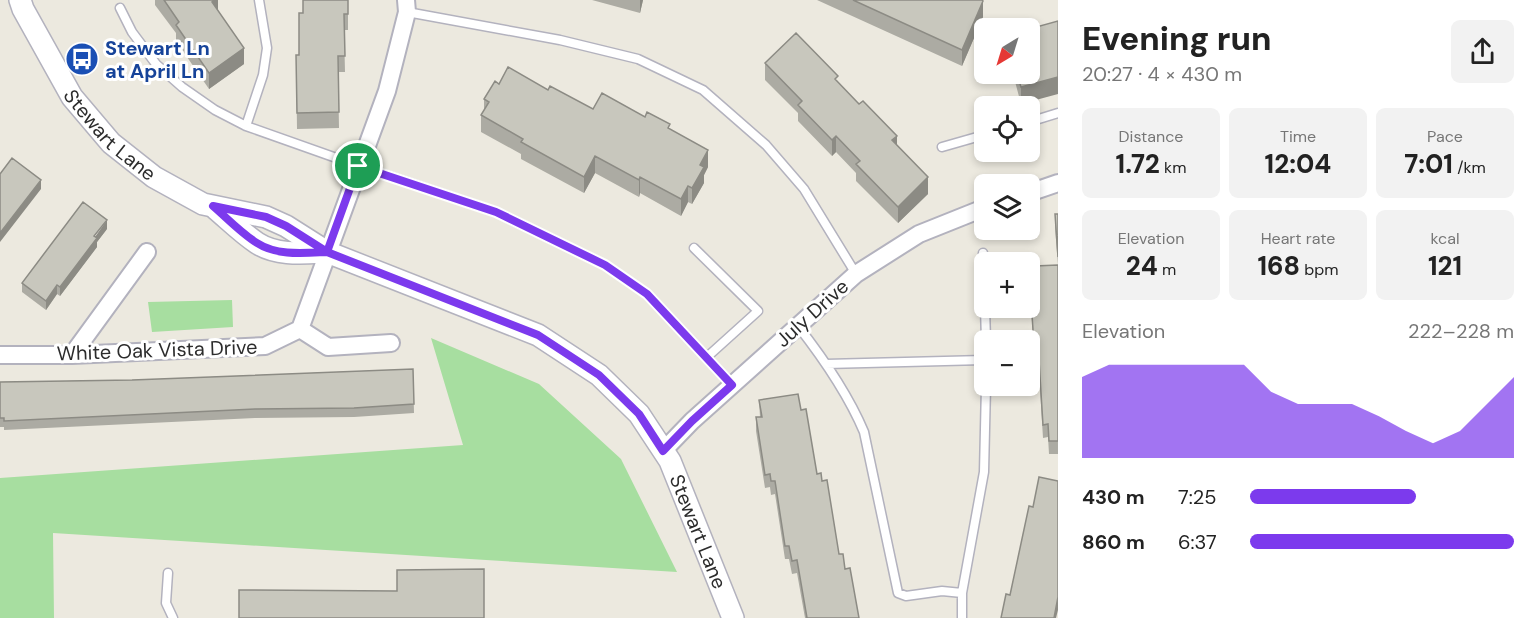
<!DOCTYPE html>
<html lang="en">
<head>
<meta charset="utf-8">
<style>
	:root { --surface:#fff; --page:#f2f2f2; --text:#222; --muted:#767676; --accent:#7c3aed }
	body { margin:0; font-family:"DM Sans",sans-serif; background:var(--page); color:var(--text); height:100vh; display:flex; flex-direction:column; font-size:22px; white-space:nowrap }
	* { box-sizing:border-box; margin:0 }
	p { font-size:20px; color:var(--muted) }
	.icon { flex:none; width:33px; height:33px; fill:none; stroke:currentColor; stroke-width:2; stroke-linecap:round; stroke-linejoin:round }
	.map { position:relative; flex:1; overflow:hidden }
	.side { display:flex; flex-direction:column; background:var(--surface); width:480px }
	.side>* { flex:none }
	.needle { width:39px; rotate:218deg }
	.fabs { position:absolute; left:974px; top:18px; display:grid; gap:12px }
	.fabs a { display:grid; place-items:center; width:66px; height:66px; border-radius:9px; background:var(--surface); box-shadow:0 3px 9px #0003; font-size:30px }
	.pin { position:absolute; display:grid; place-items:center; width:51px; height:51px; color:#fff; margin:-26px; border:3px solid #fff; border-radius:50%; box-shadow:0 2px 6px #0007 }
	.round { display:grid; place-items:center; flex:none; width:63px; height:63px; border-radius:9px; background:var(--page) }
	.overview { display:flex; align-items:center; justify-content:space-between; height:102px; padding:0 24px }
	h1 { font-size:33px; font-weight:800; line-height:45px }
	.figures { display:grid; grid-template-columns:repeat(3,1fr); gap:9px; height:102px; padding:6px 24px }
	.figures div { display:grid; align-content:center; border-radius:9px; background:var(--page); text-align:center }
	.figures b { font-size:26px; font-weight:800 }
	.figures small { font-size:16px; font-weight:400 }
	.figures p { font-size:16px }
	.chart { height:168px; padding:12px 24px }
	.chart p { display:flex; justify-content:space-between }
	.chart svg { width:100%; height:108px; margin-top:6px; fill:var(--accent); opacity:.7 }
	ul { padding:0 24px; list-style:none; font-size:20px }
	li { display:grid; grid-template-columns:96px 72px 1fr; align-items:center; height:45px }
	li i { height:15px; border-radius:8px; background:var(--accent) }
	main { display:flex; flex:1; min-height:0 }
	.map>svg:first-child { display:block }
	.green { fill:#a7dea0 }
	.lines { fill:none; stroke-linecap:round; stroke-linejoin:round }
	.service-casing { stroke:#b3b2be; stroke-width:11 }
	.minor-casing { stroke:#b3b2be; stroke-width:20 }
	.tertiary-casing { stroke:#b3b2be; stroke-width:24 }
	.service { stroke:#fff; stroke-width:8 }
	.minor { stroke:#fff; stroke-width:16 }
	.tertiary { stroke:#fff; stroke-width:21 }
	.wall { fill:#acaba3 }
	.shaded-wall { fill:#8c8b84 }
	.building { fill:#c8c7bd; stroke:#8c8b84; stroke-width:1.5 }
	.route-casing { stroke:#fff; stroke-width:12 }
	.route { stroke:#7c3aed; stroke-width:8 }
	.labels { text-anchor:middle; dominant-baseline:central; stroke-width:6; stroke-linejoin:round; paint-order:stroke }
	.transit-label { font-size:20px; font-weight:bold; fill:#164399; stroke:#fff; text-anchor:start }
	.street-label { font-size:20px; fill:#2c2c2c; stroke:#fff }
</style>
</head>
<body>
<main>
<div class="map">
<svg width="1058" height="618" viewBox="0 0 1058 618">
	<rect width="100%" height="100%" fill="#ece9df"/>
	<path class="green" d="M232,300L233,327L152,332L148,302Z
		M431,338L539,384L621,459L677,572L53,533L54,618H0V478L463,445Z"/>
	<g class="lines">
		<g class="service-casing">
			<path id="service" d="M120,8L132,32L156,64L182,87L215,110L246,126L359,166L496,212L605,265L647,294L732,385
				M407,12L560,40L638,59L703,90L766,145L804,189L856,274
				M1029,122L1058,113
				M246,126L263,75L267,48L259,0
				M942,147L984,135
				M694,248L758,311L707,357
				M983,253L984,284
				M985,308L986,340
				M798,326C823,358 848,394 864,432L898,593L906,596L942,591L962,593
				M826,364L984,360
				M168,573L166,603L173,618
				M962,618V593L984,472L986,386"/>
		</g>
		<g class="minor-casing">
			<path id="minor" d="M1029,193L1058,183
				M300,329L328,347L391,343
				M0,355H72L265,346L300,329L387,91L407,12L406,0
				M72,355L147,252
				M663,451L692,421L856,274L919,234L984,208"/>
		</g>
		<g class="tertiary-casing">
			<g id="tertiary">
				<path id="s1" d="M20,0L23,9L72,97L111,143L154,177L203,204L266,217L286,226L327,252L538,335L599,375L639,414L670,461L733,618"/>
				<path d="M216,209C229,220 242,233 257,243C277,256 304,253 327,252"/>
			</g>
		</g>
		<use href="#service" class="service"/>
		<use href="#minor" class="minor"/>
		<use href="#tertiary" class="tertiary"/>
	</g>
	<path class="wall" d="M155,0H218V11L244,64L209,89L176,41V33L155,5Z
		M348,0V30H344L345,72H338L339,128L297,129L296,55H299L302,13Z
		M592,0H643L640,13Z
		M817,0H982L983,17L962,66Z
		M765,63L838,83L897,145L928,194L898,223L856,181V173L836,152L832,156L798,121V113L765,80Z
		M1013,74H1029L1021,104Z
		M499,84L548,90L593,109L645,117L670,129L708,167L704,175V183L692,204L688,202L681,216L640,193L639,197L595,173L584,193L521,159V154L481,132V115L484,110V99Z
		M1055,214H1058V454H1049L1048,437L1043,438L1038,357H1034L1030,286L1035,285V266L1058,265L1055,227Z
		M107,229L97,242V247L60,296L57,294L46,310L22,292V283Z
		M413,369L414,413L354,417L255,418L4,430V427H0V382L132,380Z
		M759,400L801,410L817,474L839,554L845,569L859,618H805L797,573L792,574L789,559H785L775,494L771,495L770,487L765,488L756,431V417H760Z"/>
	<path class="shaded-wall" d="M215,0H218V15L212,2Z
		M640,0H643L640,13Z
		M983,1V17L962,66V50Z
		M244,48V64L209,89V73Z
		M1058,77V94L1021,104V87Z
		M836,136V152L832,156V140Z
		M897,136V152L892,140Z
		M708,150V167L704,175V183L692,204V188L700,165Z
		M595,156V173L584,193V177Z
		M640,177V193L639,197V180Z
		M928,177V194L898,223V207Z
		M41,180V189L0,242V233Z
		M688,186V202L681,216V199Z
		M107,220V229L97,242V247L60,296V287Z
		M57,285V294L46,310V301Z
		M1058,597V610L1056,618H1054Z"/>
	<path class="building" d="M164,0H215L212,2L244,48L209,73L176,25L179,22Z
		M303,0H348V14H344L345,56H338L339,112L297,113L296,55H299V13H303Z
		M853,0H982L983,1L962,50Z
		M1058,21V77L1021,87L1017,74H1029V29Z
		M796,33L838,76L835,79L859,104L863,101L897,136L892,140L928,177L898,207L856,164L860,161L836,136L832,140L798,105L802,101L765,63Z
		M508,67L548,90L550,86L593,109L602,93L645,117L647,112L670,124L668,128L708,150L700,165L704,167L692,188L688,186L681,199L640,177L639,180L595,156L584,177L521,142L523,139L481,115L489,102L484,99L495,81L499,84Z
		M12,158L41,180L0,233V174Z
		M83,202L107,220L94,236L97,238L60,287L57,285L46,301L22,283Z
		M1055,214H1058V257Z
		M1058,265V441H1049L1048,424L1043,425L1038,344H1034L1030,286L1036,285L1035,266Z
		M413,369L414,404L354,408L255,409L4,421V418H0V382L132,380Z
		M798,394L801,410L806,409L817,474L821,473L822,481L827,480L839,554H843L845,569L850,568L859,618H807L797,560L792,561L789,546H785L775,481H771L770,474L765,475L756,417H762L759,400Z
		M1039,477L1058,481V597L1054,618H1001L1006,594L1010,595L1029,506L1033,507Z
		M484,569V618H239V590L397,591V570Z"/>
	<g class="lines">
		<g class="route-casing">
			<path id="route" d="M358,166L327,252C304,253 277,256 257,243C241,233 227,218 213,206L266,217L286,226L327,252L538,335L599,375L639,414L663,451L692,421L732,385L647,294L605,265L496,212L358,166"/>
		</g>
		<use href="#route" class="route"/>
	</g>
	<defs>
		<g id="bus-disc" transform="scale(1.725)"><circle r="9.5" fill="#1a4fb4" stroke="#fff"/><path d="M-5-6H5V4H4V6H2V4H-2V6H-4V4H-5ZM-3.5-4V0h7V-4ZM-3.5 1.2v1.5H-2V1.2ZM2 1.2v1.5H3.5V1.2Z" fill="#fff"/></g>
	</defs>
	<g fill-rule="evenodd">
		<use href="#bus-disc" x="82" y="59"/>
	</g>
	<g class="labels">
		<g class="transit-label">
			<text x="105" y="48">Stewart Ln<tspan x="105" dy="23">at April Ln</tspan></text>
		</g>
		<g class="street-label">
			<text stroke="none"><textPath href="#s1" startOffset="164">Stewart Lane</textPath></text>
			<text transform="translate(812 313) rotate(-42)">July Drive</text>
			<text transform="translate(157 350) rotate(-2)">White Oak Vista Drive</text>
			<text stroke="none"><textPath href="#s1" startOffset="904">Stewart Lane</textPath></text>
		</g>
	</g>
</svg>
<div class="fabs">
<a><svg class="needle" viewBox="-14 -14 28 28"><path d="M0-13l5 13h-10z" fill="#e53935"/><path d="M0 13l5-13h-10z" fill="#767676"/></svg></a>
<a><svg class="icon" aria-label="locate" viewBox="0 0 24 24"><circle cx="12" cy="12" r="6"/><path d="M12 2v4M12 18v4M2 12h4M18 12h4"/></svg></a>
<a><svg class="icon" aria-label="layers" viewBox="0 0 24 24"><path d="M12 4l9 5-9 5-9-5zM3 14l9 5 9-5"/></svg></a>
<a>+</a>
<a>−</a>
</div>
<div class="pin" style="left:358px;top:166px;background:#1e9e55"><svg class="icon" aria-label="arrive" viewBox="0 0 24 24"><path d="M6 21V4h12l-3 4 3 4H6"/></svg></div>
</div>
<section class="side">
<div class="overview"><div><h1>Evening run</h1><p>20:27 · 4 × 430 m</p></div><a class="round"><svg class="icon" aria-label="share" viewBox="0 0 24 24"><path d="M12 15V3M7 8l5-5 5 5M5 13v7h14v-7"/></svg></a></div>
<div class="figures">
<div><p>Distance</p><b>1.72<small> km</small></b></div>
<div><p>Time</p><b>12:04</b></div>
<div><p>Pace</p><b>7:01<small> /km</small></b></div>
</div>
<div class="figures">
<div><p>Elevation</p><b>24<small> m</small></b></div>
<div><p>Heart rate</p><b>168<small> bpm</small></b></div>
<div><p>kcal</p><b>121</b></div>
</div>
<div class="chart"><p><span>Elevation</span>222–228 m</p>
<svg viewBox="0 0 160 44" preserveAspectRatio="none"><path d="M0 44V11L10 6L20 6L30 6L40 6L50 6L60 6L70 17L80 22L90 22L100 22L110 27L120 33L130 38L140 33L150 22L160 11V44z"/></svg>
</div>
<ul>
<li><b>430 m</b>7:25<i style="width:63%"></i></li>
<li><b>860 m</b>6:37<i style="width:100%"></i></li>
</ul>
</section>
</main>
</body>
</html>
